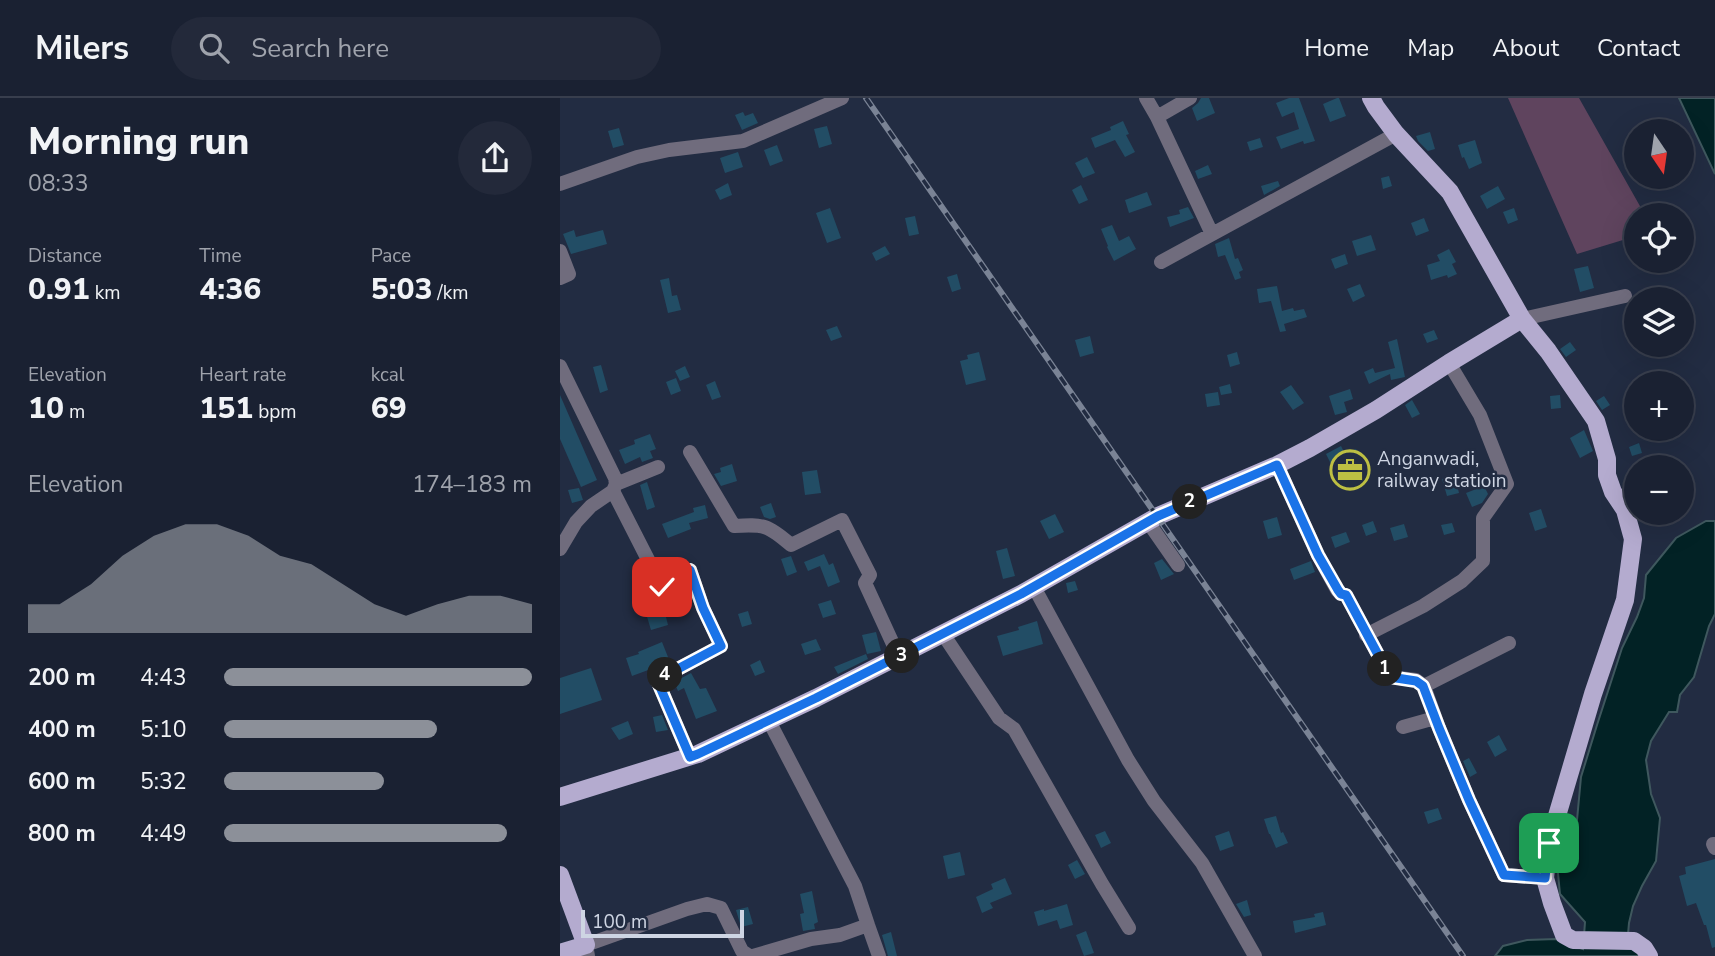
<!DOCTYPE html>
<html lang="en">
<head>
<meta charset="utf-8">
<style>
	:root { --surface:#1a2132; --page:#23293a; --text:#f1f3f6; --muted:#9fa3ac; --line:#383e4d; --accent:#8c9099 }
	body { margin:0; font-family:"Nunito Sans",sans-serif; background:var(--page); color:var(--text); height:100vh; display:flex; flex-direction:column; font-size:26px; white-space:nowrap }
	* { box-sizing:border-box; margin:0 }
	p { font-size:23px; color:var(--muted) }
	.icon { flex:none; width:38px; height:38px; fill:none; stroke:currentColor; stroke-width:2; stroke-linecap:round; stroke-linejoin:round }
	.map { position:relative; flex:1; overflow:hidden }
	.panel { display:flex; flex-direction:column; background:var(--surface); width:560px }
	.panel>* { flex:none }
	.needle { width:46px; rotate:167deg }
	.tools { position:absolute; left:1064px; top:21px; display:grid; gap:14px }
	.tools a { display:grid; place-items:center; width:70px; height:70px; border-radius:50%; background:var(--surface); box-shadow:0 7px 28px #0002,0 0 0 2px var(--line); font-size:35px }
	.scale { position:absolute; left:21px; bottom:18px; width:163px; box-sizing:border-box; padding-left:7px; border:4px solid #ced5e3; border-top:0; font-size:19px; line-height:24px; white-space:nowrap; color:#ced5e3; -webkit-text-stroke:5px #222c42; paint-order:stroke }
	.pin { position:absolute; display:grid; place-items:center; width:60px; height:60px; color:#fff; margin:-30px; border-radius:14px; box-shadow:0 4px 10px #0006 }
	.km { position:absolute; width:35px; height:35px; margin:-18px; border-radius:50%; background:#222; color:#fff; font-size:19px; line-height:35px; text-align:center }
	.round { display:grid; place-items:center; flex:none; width:74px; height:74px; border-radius:37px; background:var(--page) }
	.summary { display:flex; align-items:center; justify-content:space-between; height:119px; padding:0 28px }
	h1 { font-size:38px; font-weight:800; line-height:52px }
	.stats { display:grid; grid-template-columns:repeat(3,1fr); gap:10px; height:119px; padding:7px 28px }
	.stats div { display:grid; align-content:center }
	.stats b { font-size:30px; font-weight:800 }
	.stats small { font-size:19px; font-weight:400 }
	.stats p { font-size:19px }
	.chart { height:196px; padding:14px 28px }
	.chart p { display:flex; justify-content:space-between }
	.chart svg { width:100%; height:126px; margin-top:7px; fill:var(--accent); opacity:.7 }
	ul { padding:0 28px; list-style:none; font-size:23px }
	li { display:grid; grid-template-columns:112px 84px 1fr; align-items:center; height:52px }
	li i { height:18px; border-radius:9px; background:var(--accent) }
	header { display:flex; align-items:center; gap:42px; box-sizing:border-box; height:98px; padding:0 35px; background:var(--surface); border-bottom:2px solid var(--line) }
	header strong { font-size:33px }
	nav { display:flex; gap:38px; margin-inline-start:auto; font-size:24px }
	.search { width:490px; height:63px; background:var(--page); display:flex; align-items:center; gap:18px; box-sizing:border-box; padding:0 24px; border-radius:38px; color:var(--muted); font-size:26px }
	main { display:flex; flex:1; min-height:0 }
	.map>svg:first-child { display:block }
	.green { fill:#5f445e }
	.water { fill:#022225; stroke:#3f585e; stroke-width:2 }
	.building { fill:#224d65 }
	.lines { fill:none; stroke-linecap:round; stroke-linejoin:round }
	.minor { stroke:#706c7d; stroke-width:14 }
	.major { stroke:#b4abcf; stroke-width:18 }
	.rail-casing { stroke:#7a8395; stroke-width:6 }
	.rail { stroke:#222c42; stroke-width:3.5; stroke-dasharray:10; stroke-linecap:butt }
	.route-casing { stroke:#fff; stroke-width:14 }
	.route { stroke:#1a73e8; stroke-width:9 }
	.labels { text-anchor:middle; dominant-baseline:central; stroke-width:5; stroke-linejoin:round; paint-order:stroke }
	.poi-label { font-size:19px; fill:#ced5e3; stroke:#222c42; text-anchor:start }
</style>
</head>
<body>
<header>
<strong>Milers</strong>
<div class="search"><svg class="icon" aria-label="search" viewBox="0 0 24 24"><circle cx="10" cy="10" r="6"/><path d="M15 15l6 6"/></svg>Search here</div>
<nav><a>Home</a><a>Map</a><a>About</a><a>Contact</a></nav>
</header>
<main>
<section class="panel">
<div class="summary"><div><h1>Morning run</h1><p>08:33</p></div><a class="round"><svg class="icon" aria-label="share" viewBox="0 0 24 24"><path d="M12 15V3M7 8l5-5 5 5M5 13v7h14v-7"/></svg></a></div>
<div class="stats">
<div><p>Distance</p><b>0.91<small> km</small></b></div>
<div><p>Time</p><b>4:36</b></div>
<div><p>Pace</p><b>5:03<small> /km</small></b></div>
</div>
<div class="stats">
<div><p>Elevation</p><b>10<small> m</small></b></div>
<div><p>Heart rate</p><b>151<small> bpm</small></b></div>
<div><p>kcal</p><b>69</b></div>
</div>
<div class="chart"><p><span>Elevation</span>174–183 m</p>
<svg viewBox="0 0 160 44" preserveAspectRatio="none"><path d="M0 44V34L10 34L20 27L30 17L40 10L50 6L60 6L70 10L80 17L90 20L100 27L110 34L120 38L130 34L140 31L150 31L160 34V44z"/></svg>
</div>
<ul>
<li><b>200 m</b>4:43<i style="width:100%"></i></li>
<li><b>400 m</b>5:10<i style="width:69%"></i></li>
<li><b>600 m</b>5:32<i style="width:52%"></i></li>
<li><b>800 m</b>4:49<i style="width:92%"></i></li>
</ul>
</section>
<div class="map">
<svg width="1155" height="858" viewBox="0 0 1155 858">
	<rect width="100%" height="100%" fill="#222c42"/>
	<path class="green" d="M948,0H1019L1085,117H1076V138L1017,156Z"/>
	<path class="water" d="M1119,0H1155V76Z
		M1146,423H1155V516L1149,528L1134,579L1120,597L1117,614H1109L1091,643L1086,662L1091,696L1100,720L1096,763L1082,788L1073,808L1069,825L1067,848L1086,858H935L943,848L967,842L996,841L1023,851L1025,824L1000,796L997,765L1017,722L1021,679L1037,627L1062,550L1077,519L1084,500L1086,477L1116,440Z"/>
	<path class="building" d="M641,0H649L655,15L637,23L632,10L638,5Z
		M729,0H739L755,43L744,46L743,43L721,51L716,39L739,31L734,14L722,19L716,5Z
		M777,0H779L786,18L770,24L763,6Z
		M183,14L185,18L193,15L198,25L182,32L175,17Z
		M563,23L569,36L566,37L575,54L565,59L555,42L535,50L531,40L551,32L550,29Z
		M267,28L272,46L259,50L254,31Z
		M59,30L64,47L53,50L48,33Z
		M870,34L875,51L868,53L858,43L856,38Z
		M700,40L703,49L690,53L687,44Z
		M915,42L922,65L909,71L904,59L902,60L898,47Z
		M217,47L223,63L210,68L204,52Z
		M178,54L183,69L165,75L160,60Z
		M527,59L535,75L523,80L515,65Z
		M648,67L652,76L638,81L635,73Z
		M829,78L832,88L823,91L821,80Z
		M718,83L720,88L704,97L701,88Z
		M168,85L172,97L160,102L155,92Z
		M521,87L528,102L519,106L512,92Z
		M938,88L945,101L927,111L920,98Z
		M587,94L592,107L569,115L565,102Z
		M628,109L634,120L610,129L607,119L620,116L619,112Z
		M270,110L281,140L267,145L256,115Z
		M954,110L958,122L948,126L943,114Z
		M355,118L359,136L349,138L345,120Z
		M864,120L869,133L856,138L851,125Z
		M552,127L559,143L569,138L576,151L554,163L547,149L548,148L541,131Z
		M14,132L16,139L43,132L47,146L11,156L3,136Z
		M811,137L816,152L797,158L792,143Z
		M669,140L675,161L678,160L683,172L679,174L681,180L675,182L665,157L658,159L655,146Z
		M325,148L330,156L316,163L312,155Z
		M889,151L896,164L892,166L897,176L888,180L887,177L871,182L867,167L880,163L877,157Z
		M785,156L788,166L775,171L771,161Z
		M1028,168L1034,190L1020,194L1014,171Z
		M397,176L401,191L392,194L387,179Z
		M109,180L112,198L117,197L121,212L108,215L100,182Z
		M800,186L805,198L793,204L787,191Z
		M717,188L722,213L733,210L734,213L744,211L747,219L724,226L726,233L720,234L711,203L699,205L697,191Z
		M277,228L282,239L271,243L266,232Z
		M874,232L878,241L867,245L863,236Z
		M530,238L534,255L520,259L515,242Z
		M837,241L845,279L831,282L830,276L809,286L804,274L813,270L815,275L835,270L828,244Z
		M1010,244L1016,252L1006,259L1000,251Z
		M419,254L426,282L406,287L400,263L408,261L407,257Z
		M677,254L680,266L670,269L667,257Z
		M41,267L48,292L40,295L33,269Z
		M125,268L130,279L120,283L115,273Z
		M116,280L121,293L111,297L106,284Z
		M155,283L161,299L152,302L146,287Z
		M670,286L672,295L661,297L659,289Z
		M731,287L744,305L733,312L720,294Z
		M790,291L793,301L784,304L787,314L775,317L769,298Z
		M658,294L660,307L647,309L645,296Z
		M0,297L37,382L21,389L0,341Z
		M1000,297L1001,310L991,311L990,298Z
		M1044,298L1050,307L1042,312L1036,303Z
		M852,302L860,316L852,320L845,307Z
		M1024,332L1033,353L1020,360L1010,340Z
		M90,336L96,351L90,353L93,360L82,364L80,359L65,366L59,352L75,346L74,342Z
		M1079,345L1082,355L1072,358L1069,349Z
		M781,348L785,356L796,351L809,379L781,386L766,356Z
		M172,366L177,383L161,388L154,376L161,374L160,370Z
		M257,372L261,395L245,397L242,374Z
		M895,378L899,395L887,398L882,381Z
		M87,384L95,409L87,412L80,387Z
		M924,388L928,396L922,405L912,409L906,395Z
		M19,390L23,402L12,405L8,392Z
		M211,405L216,419L210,421L204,419L200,409Z
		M145,407L148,420L129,425L131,431L108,440L102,426L134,414L133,410Z
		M981,411L987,429L975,433L969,415Z
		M495,416L504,434L489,441L480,423Z
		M717,419L722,437L708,441L703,423Z
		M813,423L817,434L806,438L802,427Z
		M892,425L895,434L884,437L881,427Z
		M844,426L848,439L834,443L830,430Z
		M786,434L790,444L775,450L771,439Z
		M447,450L455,478L443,481L436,453Z
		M264,456L269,467L273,465L280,484L268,489L260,468L248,473L244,464Z
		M231,458L237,474L227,478L221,461Z
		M602,461L614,476L601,482L594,465Z
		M751,463L755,474L734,482L730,471Z
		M515,483L518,492L508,495L506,485Z
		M271,502L276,516L263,520L258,506Z
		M103,507L108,527L91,532L85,512Z
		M188,513L192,526L182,529L178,516Z
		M477,523L483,546L443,558L437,538L459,532L458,529Z
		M316,534L321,553L307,556L302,537Z
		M256,541L261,552L245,557L241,546Z
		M102,544L110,564L72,578L66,560L79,556L78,554Z
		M306,556L308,561L278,576L274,569Z
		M200,562L205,574L195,578L190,567Z
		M31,570L42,602L0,616V580Z
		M131,575L140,591L146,590L157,613L136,621L124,590L118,593L114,584Z
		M102,617L108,632L96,634L93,619Z
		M68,623L73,636L59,642L51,630Z
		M939,637L947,652L935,659L927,644Z
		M909,660L917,675L910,679L903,663Z
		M878,710L882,721L868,726L864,714Z
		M716,718L721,735L723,734L728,745L716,750L710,736H709L704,721Z
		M545,733L551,745L541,750L535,737Z
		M669,733L674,748L660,753L655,738Z
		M400,754L405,777L388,781L383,758Z
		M1155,761V849L1152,850L1146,827H1144L1136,805L1127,808L1119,778L1126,776L1125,769Z
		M517,762L525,776L515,781L508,767Z
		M445,780L452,796L430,805L433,810L422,815L416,799L433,791L431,786Z
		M252,793L258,824L254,826L255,831L243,833L240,816L244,815L240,796Z
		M687,802L691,817L684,819L676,806Z
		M507,806L513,827L500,831L497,822L478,828L474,814L484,811V813Z
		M188,809L193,826L181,829L176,812Z
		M763,814L766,827L735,835L733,823L755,819L754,816Z
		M526,833L534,855L524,858L516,837Z
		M331,834L337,858H328L322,837Z"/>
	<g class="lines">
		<path class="minor" d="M586,0L597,19L652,136
			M597,19L630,0
			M0,86L77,59L109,52L183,43L282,0
			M0,153L9,176L0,180
			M601,164L836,36
			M962,221L1065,198
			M0,268L55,380L56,386L53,393L31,408L16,424L0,451
			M130,354L174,428C204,426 208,427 231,447L282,422L310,477L305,485L339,559
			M717,367L758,457L777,492L781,496L786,497L830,579L856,582L864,588L879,630L909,702L944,777L985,780
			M56,386L98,369
			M53,393L102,489L130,472L143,510L161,548L97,582L130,659
			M588,424L618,467
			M474,489L568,662L594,703L642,765L695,858
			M383,536L439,620L454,631L542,786L569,830
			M806,537L863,508L902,483L923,463V420L947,386L920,317L889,265
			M864,588L949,545
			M209,623L295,788L308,827
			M843,629L875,620
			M1155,746H1153L1155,750
			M28,858L26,847L127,811L147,806L161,810L182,853L188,857L193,858L251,841L280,837L308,827L319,858"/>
		<path class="major" d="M811,0L816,9L836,36L890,94L962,221L988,253L1036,323L1047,361V377L1053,394L1065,412L1073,441L1065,502L1033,596L989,745L985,780L992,805L1004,837L1013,842L1074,843L1084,850L1089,858
			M0,699L138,656L256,600L461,496L598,418L717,367L750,350L816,312L889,265L962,221
			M0,777L26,847L0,855"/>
		<g class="rail-casing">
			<path id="rail" d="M306,0L903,858"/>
		</g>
		<use href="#rail" class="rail"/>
	</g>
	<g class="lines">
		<g class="route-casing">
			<path id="route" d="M102,489L130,472L143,510L161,548L97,582L130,659L138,656L256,600L461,496L598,418L717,367L758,457L778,492L781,496L786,497L830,579L856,583L863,588L879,630L909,702L944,777L985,780L989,745"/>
		</g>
		<use href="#route" class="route"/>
	</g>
	<defs>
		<g id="office-ring" transform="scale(2.0125)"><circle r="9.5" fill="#222c42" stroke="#bdbf43" stroke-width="1.5"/><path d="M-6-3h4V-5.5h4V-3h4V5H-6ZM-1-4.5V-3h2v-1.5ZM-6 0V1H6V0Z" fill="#bdbf43"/></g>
	</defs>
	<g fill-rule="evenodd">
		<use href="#office-ring" x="790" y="372"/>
	</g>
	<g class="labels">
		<g class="poi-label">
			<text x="817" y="361">Anganwadi,<tspan x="817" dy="22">railway statioin</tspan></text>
		</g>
	</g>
</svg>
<div class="tools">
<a><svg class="needle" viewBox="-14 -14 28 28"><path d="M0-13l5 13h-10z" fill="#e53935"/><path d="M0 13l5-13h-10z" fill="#9fa3ac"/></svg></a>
<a><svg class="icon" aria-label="locate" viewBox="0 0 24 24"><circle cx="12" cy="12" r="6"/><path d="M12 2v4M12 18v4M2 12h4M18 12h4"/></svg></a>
<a><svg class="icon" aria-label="layers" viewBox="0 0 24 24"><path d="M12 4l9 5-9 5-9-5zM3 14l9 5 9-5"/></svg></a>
<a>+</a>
<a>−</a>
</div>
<div class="scale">100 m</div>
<div class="pin" style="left:989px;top:745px;background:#1e9e55"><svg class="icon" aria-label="arrive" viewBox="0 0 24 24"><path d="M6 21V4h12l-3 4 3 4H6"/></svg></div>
<div class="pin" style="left:102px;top:489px;background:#d93025"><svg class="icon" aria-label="check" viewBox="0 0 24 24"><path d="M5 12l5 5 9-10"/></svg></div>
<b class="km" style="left:825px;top:571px">1</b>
<b class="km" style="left:630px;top:404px">2</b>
<b class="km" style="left:342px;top:558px">3</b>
<b class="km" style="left:105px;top:577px">4</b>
</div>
</main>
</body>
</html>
